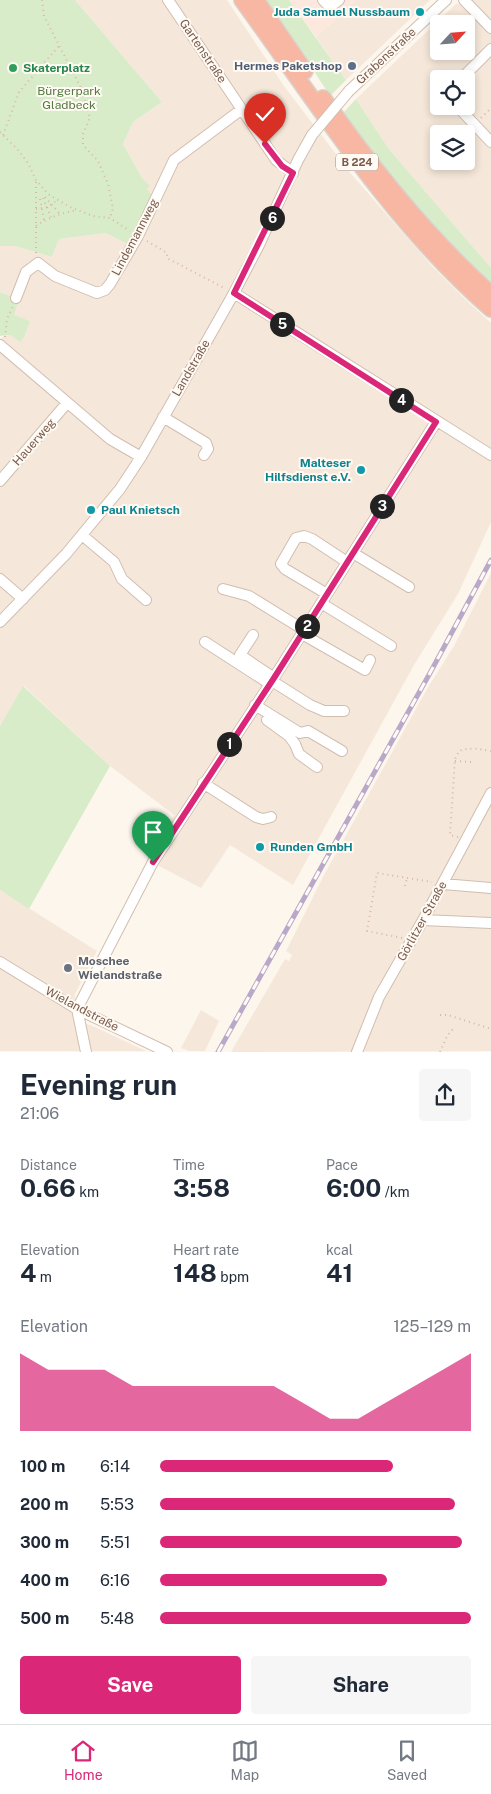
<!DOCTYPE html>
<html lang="en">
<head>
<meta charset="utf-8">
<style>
	:root { --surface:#fff; --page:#f6f6f7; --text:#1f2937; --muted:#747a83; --line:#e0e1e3; --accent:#db2777 }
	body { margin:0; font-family:"Public Sans",sans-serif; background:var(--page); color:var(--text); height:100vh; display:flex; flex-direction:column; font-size:19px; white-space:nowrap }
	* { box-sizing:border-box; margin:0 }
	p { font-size:16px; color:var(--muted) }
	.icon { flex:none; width:28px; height:28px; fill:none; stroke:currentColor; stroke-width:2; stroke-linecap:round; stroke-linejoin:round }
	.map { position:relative; height:1052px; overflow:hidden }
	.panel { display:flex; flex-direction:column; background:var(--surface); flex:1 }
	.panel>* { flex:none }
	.needle { width:32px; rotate:64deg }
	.fabs { position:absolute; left:430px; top:15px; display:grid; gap:10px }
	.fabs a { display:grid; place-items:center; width:45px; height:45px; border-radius:5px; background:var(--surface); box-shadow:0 2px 8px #0003; font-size:25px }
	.pin { position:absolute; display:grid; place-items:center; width:42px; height:42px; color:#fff; margin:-51px -21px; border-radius:50% 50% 50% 0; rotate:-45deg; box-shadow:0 0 5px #0007 }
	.pin .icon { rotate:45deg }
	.km { position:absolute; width:25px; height:25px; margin:-12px; border-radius:50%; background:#222; color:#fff; font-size:14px; line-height:25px; text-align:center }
	.round { display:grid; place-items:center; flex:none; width:52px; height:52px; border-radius:5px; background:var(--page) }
	.headline { display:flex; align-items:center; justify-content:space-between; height:85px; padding:0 20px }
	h1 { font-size:28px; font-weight:700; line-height:38px }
	.figures { display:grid; grid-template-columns:repeat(3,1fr); gap:8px; height:85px; padding:5px 20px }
	.figures div { display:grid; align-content:center }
	.figures b { font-size:25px; font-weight:700 }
	.figures small { font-size:14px; font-weight:400 }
	.figures p { font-size:14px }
	.chart { height:140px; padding:10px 20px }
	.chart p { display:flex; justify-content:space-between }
	.chart svg { width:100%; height:90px; margin-top:5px; fill:var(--accent); opacity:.7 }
	.primary-button { display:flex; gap:10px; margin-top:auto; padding:10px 20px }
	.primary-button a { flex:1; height:58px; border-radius:5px; background:var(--accent); color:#fff; font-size:20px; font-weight:700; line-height:58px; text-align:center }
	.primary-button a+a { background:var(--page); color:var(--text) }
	ul { padding:0 20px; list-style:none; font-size:16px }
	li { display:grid; grid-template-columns:80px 60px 1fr; align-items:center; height:38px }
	li i { height:12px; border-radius:6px; background:var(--accent) }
	.menu { display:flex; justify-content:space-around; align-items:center; height:70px; border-top:1px solid var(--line); background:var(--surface); font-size:14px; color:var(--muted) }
	.menu a { display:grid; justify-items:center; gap:2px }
	.menu .active { color:var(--accent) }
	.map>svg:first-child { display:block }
	.residential { fill:#f5e8da; fill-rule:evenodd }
	.commercial { fill:#fde8e0 }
	.green { fill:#d8ecc9 }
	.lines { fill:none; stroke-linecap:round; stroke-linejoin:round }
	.minor-casing { stroke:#d1beb0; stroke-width:12 }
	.highway-casing { stroke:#dad1cd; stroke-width:18 }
	.path { stroke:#d9b8a5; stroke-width:2; stroke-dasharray:1 4; stroke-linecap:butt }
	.minor { stroke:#fff; stroke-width:10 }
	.highway { stroke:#f7b7a3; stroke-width:15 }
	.rail-casing { stroke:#b9a8c9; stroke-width:5 }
	.rail { stroke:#fffaf3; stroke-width:3; stroke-dasharray:9; stroke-linecap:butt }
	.minor-bridge-casing { stroke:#d1beb0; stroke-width:12; stroke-linecap:butt }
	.minor-bridge { stroke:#fff; stroke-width:10 }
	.route-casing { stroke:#fff; stroke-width:10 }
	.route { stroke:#db2777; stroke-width:6 }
	.culture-dot { fill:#0f9aa8; stroke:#fffaf3; stroke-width:2 }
	.service-dot { fill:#5c6f8a; stroke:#fffaf3; stroke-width:2 }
	.leisure-dot { fill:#2e9e5b; stroke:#fffaf3; stroke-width:2 }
	.worship-dot { fill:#6b7280; stroke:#fffaf3; stroke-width:2 }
	.labels { text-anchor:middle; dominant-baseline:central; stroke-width:4; stroke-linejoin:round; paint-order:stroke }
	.shield { fill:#fffaf3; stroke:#a28b7f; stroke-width:1 }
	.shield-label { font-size:11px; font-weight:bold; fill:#7a5c4d }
	.culture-label { font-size:12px; font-weight:bold; fill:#0d838f; stroke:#fffaf3; text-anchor:end }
	.street-label { font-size:12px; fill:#7a5c4d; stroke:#fffaf3 }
	.service-label { font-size:12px; font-weight:bold; fill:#4e5e75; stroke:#fffaf3; text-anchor:end }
	.leisure-label { font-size:12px; font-weight:bold; fill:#27864d; stroke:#fffaf3; text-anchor:start }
	.park-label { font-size:12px; fill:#537a41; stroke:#fffaf3 }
	.worship-label { font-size:12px; font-weight:bold; fill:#5b616d; stroke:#fffaf3; text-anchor:start }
</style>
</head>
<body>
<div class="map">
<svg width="491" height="1052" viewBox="0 0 491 1052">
	<rect width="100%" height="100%" fill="#fdf6ec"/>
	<path class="residential" d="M75,0H227L284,86L352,175L433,267L466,300L491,323V522L458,594L414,665L293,885L230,845L201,888L159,866L147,859L174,815L110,766L24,686L0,726V339L4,336L11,335L30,321L13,315L19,299L0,292V246H15L52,257L59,239L106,233L149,187L142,178L123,144L133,122L162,102Z
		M356,0H430L346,80L316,37Z
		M464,0H491V268L388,148L356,99L457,3L459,5ZM439,24H466V51H439ZM439,79H466V106H439ZM439,134H466V161H439Z
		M491,573V1051L231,1052L285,959L289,961L292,955L286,951L324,875L427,689L454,646Z
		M0,890L97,951L75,994L73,1019L95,1027L146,1051H0Z
		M201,1010L219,1021L205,1051H189L181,1048Z"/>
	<path class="commercial" d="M289,0H356L316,37Z"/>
	<path class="green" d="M0,0H75L162,102L133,122L123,144L142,178L150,186L147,189L152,195L128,244L106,233L59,239L52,257L15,246H0Z
		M264,0H289L346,80L330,96L303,54Z
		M356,99L388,148L491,268V285L448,243L413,205L342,114Z
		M0,292L19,299L14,315L30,321L24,337L20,342L11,335L0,336Z
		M23,686L110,766L29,909L0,890V726Z"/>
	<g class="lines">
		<g class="minor-casing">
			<path id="minor" d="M168,0L276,160L293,173
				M323,0L330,7L339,0
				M464,0L491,28
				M461,79L491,49
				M349,91L446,0
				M457,106L491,142
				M234,293L491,455
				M16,298L26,272L38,263L55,276L97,293L105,290L110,284L138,236L174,160L242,109
				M0,345L110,439L141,457
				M163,417L206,443L208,449L204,455
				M0,481L67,403
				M82,535L114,562L122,579L146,600
				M353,553L409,587
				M0,579L23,599
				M223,589L249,596L304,630
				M327,594L285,569L281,564L296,538L304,536L312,539L347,562
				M321,603L391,646
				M0,622L66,554L120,489L141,457L234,293L259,245L298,160L312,135
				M302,634L365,670L370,660
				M253,635L240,655L274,678
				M205,642L270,684
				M272,681L310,705L324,711H344
				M255,705L300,733L308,731L342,751
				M267,720L289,736L295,744L299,754L317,767
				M203,783L256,817L263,819L271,817
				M443,884L491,888
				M423,920L491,923
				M0,962L77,1009L167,1052
				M77,1009L153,862L270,684L436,422
				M77,1009L86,1052
				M357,1052L379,997L423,920L491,793"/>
		</g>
		<g class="highway-casing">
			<path id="highway" d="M242,0C320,107 390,221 491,309
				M256,0L305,71
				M323,98C372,168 427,237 491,294"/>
		</g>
		<path class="path" d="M42,0L44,16L82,90L90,118L83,134V145L98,161L108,184L113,208L110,218
			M481,118L491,108
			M0,132L19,151L28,163L36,180L48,194L70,207L93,216L110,218L130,231
			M3,135L19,92L59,46
			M45,197L60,214
			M43,198L51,217
			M40,199L44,220
			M36,209L47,207L58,200
			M36,226C49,217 62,213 77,210
			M147,241L167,253V258L226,289
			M36,253V180
			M5,337L7,319L13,306
			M455,761L472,762
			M458,837L450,835L455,759L459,751C470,747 479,749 491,751
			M405,886L407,878
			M402,938L367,931L377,873L432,882
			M440,1015H448L491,1029
			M440,1052L447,1036L453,1029"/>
		<use href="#minor" class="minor"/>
		<use href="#highway" class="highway"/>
		<g class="rail-casing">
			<path id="rail" d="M218,1052L430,673L491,560"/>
		</g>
		<use href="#rail" class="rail"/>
		<g class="minor-bridge-casing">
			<path id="minor-bridge" d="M312,135L349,91"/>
		</g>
		<use href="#minor-bridge" class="minor-bridge"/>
	</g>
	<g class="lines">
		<g class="route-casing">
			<path id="route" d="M153,862L274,678L436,422L234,293L293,173L282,166L265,144"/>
		</g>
		<use href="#route" class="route"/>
	</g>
	<g class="culture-dot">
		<circle cx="420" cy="12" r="5"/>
		<circle cx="361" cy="470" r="5"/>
		<circle cx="91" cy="510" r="5"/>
		<circle cx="260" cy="847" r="5"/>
	</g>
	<circle class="service-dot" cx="352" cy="66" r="5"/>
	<circle class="leisure-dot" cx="13" cy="68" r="5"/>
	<circle class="worship-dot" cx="68" cy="968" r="5"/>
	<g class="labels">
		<rect class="shield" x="336" y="153.5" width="42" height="17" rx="4"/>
		<g class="shield-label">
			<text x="357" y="162">B 224</text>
		</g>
		<g class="culture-label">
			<text x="410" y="12">Juda Samuel Nussbaum</text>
			<text x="351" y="463">Malteser<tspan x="351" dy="14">Hilfsdienst e.V.</tspan></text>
			<text x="101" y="510" text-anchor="start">Paul Knietsch</text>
			<text x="270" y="847" text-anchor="start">Runden GmbH</text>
		</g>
		<g class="street-label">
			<text transform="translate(203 51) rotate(56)">Gartenstraße</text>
			<text transform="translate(386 56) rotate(-43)">Grabenstraße</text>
			<text transform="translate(135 237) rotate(-62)">Lindemannweg</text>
			<text transform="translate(191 368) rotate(-60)">Landstraße</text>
			<text transform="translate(34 442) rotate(-49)">Hauerweg</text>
			<text transform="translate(422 921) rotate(-61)">Görlitzer Straße</text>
			<text transform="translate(82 1009) rotate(28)">Wielandstraße</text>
		</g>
		<g class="service-label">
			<text x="342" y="66">Hermes Paketshop</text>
		</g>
		<g class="leisure-label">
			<text x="23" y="68">Skaterplatz</text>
		</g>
		<g class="park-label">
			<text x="69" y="91">Bürgerpark<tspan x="69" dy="14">Gladbeck</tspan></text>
		</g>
		<g class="worship-label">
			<text x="78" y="961">Moschee<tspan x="78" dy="14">Wielandstraße</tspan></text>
		</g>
	</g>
</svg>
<div class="fabs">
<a><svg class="needle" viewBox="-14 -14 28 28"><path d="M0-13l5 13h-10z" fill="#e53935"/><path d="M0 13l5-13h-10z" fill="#747a83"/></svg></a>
<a><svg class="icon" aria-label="locate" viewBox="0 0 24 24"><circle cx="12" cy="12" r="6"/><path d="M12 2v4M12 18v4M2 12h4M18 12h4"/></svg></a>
<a><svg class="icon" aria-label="layers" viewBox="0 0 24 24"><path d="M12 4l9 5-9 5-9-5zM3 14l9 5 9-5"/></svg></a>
</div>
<div class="pin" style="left:153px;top:862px;background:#1e9e55"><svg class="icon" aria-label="arrive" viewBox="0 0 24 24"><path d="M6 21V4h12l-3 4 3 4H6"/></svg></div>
<div class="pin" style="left:265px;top:144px;background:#d93025"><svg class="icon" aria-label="check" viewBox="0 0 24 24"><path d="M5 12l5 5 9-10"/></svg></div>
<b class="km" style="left:229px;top:744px">1</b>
<b class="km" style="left:307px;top:626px">2</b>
<b class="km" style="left:382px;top:506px">3</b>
<b class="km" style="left:401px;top:400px">4</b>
<b class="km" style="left:282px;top:324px">5</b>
<b class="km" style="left:272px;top:218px">6</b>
</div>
<section class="panel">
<div class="headline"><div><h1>Evening run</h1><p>21:06</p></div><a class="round"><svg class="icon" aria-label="share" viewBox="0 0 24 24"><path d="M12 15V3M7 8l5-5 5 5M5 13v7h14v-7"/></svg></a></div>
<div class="figures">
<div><p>Distance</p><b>0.66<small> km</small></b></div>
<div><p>Time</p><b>3:58</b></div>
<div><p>Pace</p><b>6:00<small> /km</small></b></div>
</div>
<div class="figures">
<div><p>Elevation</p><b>4<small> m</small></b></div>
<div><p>Heart rate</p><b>148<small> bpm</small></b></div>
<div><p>kcal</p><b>41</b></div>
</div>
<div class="chart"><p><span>Elevation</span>125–129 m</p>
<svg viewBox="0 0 160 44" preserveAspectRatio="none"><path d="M0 44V6L10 14L20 14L30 14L40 22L50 22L60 22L70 22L80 22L90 22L100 30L110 38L120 38L130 30L140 22L150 14L160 6V44z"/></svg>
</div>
<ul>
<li><b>100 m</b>6:14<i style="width:75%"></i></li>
<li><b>200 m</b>5:53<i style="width:95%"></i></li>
<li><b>300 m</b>5:51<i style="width:97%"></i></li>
<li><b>400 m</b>6:16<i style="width:73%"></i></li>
<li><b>500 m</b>5:48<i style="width:100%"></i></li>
</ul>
<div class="primary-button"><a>Save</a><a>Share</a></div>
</section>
<nav class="menu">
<a class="active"><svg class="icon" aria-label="home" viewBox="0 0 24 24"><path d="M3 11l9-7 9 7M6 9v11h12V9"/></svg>Home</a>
<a><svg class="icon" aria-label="map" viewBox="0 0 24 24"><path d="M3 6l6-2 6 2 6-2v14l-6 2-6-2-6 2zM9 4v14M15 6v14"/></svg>Map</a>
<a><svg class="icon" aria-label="saved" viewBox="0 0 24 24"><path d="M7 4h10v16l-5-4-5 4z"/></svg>Saved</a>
</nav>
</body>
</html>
